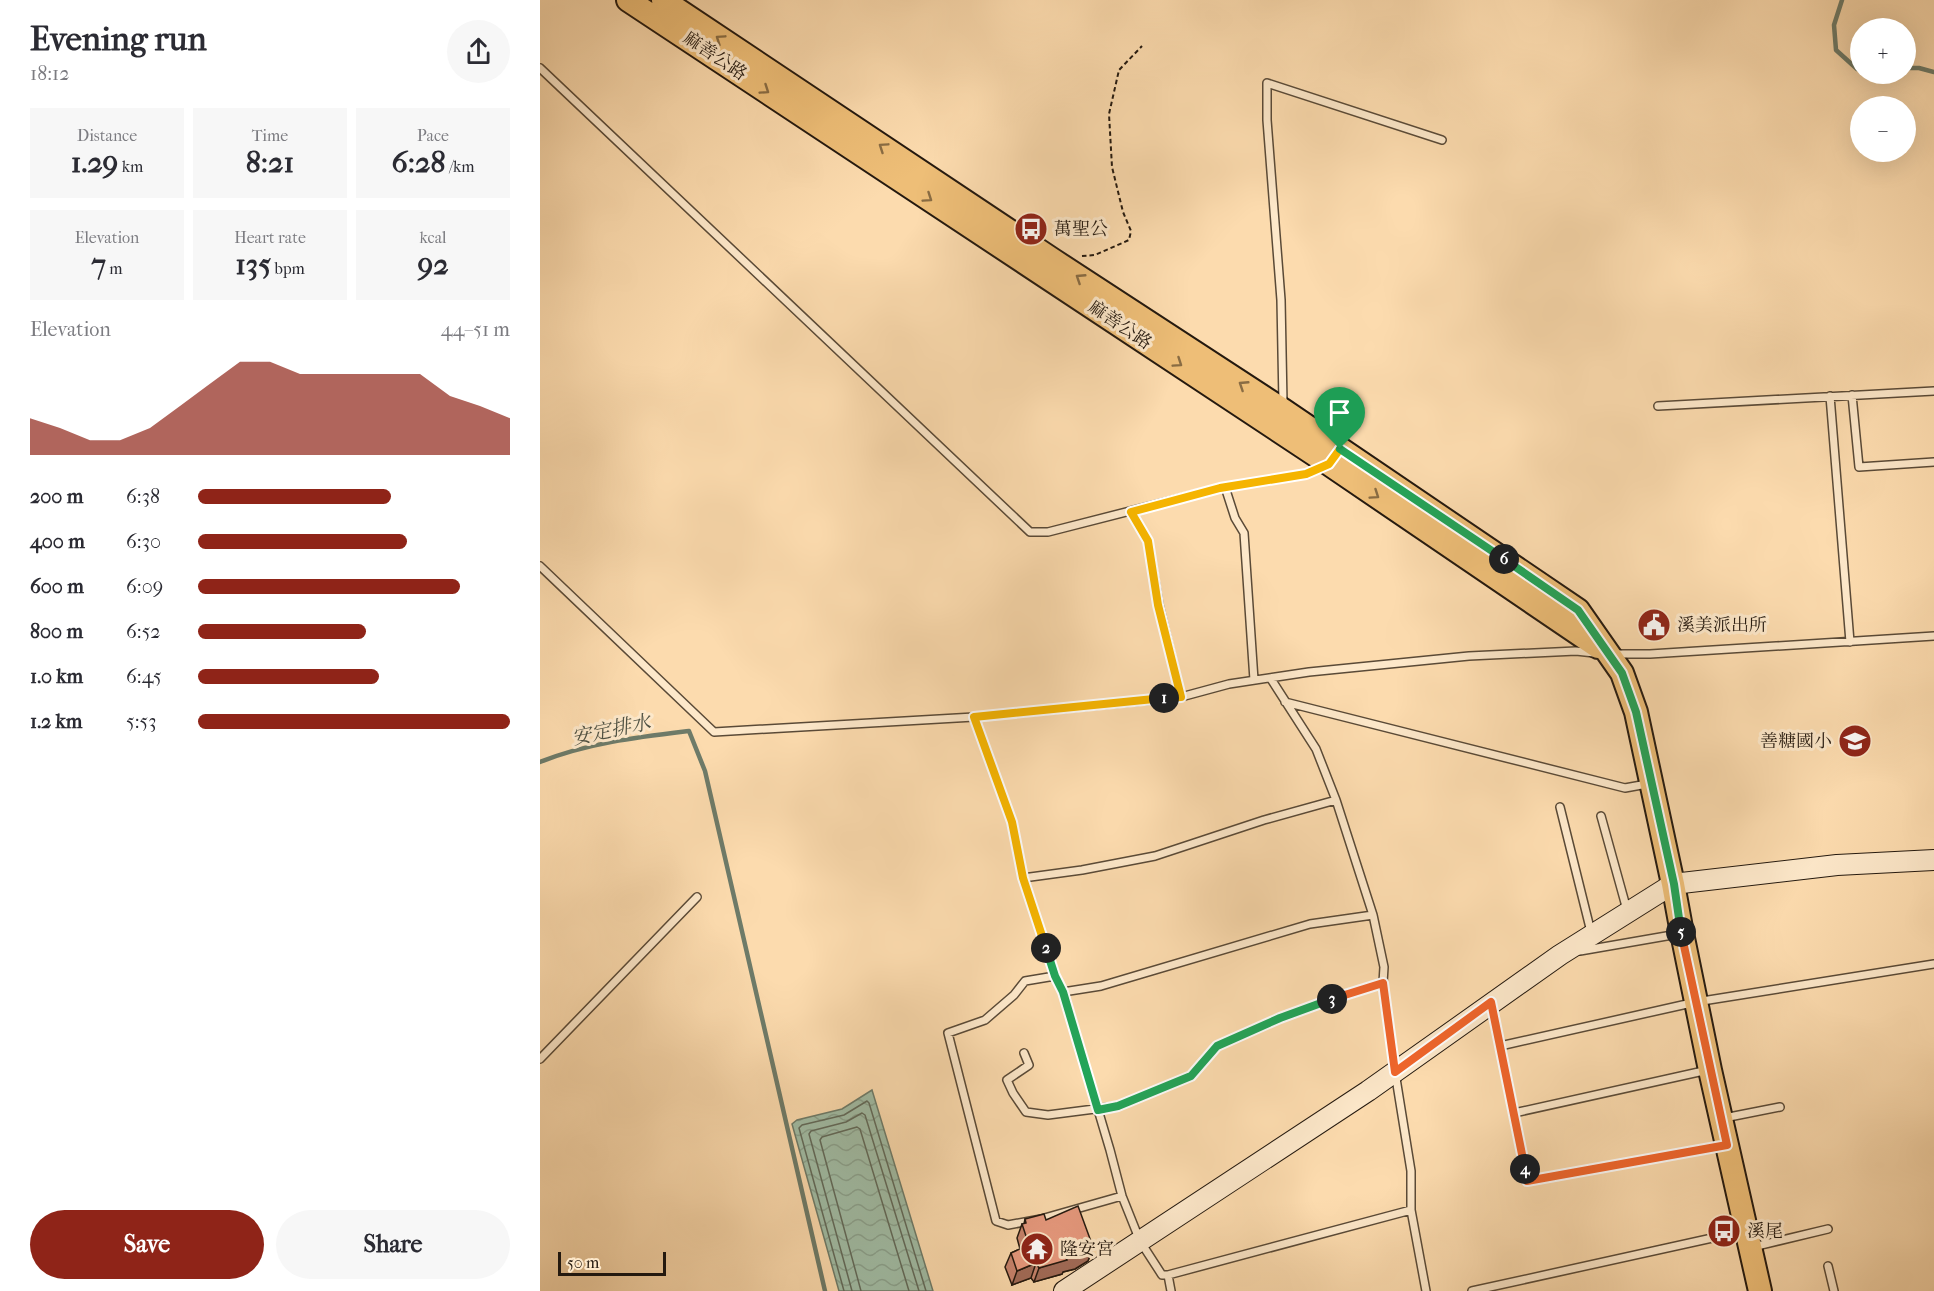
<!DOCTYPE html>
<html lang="en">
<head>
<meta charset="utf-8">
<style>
	:root { --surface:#fff; --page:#f7f7f7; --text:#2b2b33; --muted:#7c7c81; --accent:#8f2418 }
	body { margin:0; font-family:"IM FELL French Canon","Noto Serif TC",serif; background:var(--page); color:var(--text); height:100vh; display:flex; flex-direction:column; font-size:22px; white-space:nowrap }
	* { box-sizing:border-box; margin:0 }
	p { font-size:20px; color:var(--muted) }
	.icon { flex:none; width:33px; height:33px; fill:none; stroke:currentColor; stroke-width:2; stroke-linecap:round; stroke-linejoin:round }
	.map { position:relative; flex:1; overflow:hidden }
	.details { display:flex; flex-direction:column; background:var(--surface); width:540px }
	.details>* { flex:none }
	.tools { position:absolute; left:1310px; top:18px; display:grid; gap:12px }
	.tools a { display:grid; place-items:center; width:66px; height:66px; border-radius:50%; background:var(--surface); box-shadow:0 6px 24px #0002; font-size:30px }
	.scale { position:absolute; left:18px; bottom:15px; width:108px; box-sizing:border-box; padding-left:6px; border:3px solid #24190f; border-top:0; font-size:16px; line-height:21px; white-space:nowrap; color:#24190f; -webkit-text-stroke:4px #fde8ca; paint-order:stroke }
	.pin { position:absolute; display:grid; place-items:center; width:51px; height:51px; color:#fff; margin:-62px -26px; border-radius:50% 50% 50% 0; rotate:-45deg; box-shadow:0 0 6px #0007 }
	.pin .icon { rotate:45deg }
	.km { position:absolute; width:30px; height:30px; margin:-15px; border-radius:50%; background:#222; color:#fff; font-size:16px; line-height:30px; text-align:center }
	.round { display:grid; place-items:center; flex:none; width:63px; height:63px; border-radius:32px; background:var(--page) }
	.overview { display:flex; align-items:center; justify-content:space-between; height:102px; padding:0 30px }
	h1 { font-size:33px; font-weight:700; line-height:45px }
	.figures { display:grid; grid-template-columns:repeat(3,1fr); gap:9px; height:102px; padding:6px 30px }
	.figures div { display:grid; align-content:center; border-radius:0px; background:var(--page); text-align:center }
	.figures b { font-size:30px; font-weight:700 }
	.figures small { font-size:16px; font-weight:400 }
	.figures p { font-size:16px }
	.chart { height:168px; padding:12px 30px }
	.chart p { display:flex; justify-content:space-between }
	.chart svg { width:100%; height:108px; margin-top:6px; fill:var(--accent); opacity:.7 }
	.button { display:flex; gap:12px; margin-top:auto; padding:12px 30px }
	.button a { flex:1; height:69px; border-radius:36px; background:var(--accent); color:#fff; font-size:24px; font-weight:700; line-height:69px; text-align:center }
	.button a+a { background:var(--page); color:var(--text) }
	ul { padding:0 30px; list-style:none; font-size:20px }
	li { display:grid; grid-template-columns:96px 72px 1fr; align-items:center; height:45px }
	li i { height:15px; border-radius:8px; background:var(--accent) }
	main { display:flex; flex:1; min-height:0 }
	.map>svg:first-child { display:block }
	.water { fill:url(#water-waves); stroke:#6e7b69; stroke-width:1.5 }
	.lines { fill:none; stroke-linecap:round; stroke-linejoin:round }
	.shore { stroke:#626a5a; stroke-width:1.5 }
	.stream { stroke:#6e7b69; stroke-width:4.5 }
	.lane-casing { stroke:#5a4a37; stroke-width:10 }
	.secondary-casing { stroke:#24190f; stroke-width:22 }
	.primary-casing { stroke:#24190f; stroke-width:26 }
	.path { stroke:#24190f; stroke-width:2; stroke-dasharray:4.5 3; stroke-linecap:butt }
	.lane { stroke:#fde8ca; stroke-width:7 }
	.secondary { stroke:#fde8ca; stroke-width:20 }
	.primary { stroke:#eebe77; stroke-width:22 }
	.wall { fill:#c8846d; stroke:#24190f; stroke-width:1.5 }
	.shaded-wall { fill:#a26c59; stroke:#24190f; stroke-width:1.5 }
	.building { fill:#e89a7f; stroke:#24190f; stroke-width:1.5 }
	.oneway { stroke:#896c43 }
	.split-1-casing { stroke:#fff; stroke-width:12 }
	.split-2-casing { stroke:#fff; stroke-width:12 }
	.split-3-casing { stroke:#fff; stroke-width:12 }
	.split-4-casing { stroke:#fff; stroke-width:12 }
	.split-5-casing { stroke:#fff; stroke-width:12 }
	.split-6-casing { stroke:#fff; stroke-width:12 }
	.split-7-casing { stroke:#fff; stroke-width:12 }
	.split-1 { stroke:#f5b400; stroke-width:8 }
	.split-2 { stroke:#f5b400; stroke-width:8 }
	.split-3 { stroke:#22a559; stroke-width:8 }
	.split-4 { stroke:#f0652b; stroke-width:8 }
	.split-5 { stroke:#f0652b; stroke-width:8 }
	.split-6 { stroke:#22a559; stroke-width:8 }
	.split-7 { stroke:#22a559; stroke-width:8 }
	.labels { text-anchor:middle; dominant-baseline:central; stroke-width:6; stroke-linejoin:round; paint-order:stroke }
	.street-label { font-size:18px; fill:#24190f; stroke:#fde8ca }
	.poi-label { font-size:18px; fill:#24190f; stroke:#fde8ca; text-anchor:start }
	.water-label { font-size:20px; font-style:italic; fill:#4f5244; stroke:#fde8ca }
</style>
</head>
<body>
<main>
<section class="details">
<div class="overview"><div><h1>Evening run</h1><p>18:12</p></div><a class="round"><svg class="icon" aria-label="share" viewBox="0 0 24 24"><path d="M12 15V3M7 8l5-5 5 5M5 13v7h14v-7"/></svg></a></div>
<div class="figures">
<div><p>Distance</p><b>1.29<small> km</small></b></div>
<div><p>Time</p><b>8:21</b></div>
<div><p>Pace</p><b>6:28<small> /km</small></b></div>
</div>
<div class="figures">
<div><p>Elevation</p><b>7<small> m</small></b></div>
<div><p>Heart rate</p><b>135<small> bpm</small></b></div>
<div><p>kcal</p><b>92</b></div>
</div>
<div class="chart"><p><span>Elevation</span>44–51 m</p>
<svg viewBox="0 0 160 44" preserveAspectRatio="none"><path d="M0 44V29L10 33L20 38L30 38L40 33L50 24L60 15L70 6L80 6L90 11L100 11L110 11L120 11L130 11L140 20L150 24L160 29V44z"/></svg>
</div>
<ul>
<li><b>200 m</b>6:38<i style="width:62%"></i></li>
<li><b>400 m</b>6:30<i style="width:67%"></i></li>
<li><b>600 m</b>6:09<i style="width:84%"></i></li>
<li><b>800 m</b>6:52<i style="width:54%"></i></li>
<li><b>1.0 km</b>6:45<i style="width:58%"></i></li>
<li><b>1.2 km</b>5:53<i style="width:100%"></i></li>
</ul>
<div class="button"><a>Save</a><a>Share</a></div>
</section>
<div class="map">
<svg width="1394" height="1291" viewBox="0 0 1394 1291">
	<defs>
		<pattern id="water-waves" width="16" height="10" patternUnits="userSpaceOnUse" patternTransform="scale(1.5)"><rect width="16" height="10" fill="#a0bca5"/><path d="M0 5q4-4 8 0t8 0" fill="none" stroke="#8aa18d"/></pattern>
	</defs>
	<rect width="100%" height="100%" fill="#fcdbae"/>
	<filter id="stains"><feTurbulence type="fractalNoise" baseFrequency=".00333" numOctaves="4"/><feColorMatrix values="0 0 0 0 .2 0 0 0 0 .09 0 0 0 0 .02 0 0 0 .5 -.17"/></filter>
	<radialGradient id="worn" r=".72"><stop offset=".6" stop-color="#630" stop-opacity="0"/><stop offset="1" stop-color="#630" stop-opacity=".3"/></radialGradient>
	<path class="water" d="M332,1090L393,1291H299L252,1124L257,1120L302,1109Z"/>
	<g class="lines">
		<path class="shore" d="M304,1291L259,1128L262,1125L304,1115L327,1101L329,1103L386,1291
			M312,1291L269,1134L271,1131L306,1122L322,1113L325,1115L379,1291
			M321,1291L280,1140L282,1137L317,1127L320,1129L369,1291"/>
		<path class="stream" d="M1302,0L1294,25L1296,50L1317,69H1320
			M1365,68H1379L1394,72
			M0,762C47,743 99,737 149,731L165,771L285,1291"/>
		<g class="lane-casing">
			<path id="lane" d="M0,68L490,532H508L680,488L766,474L782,467
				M1312,395L1319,467L1394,462
				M1290,396L1310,642
				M743,403L741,300L727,120V83L902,140
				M1118,406L1394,391
				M685,487L695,518L704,533L714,680
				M591,512L608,541L619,605L641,697
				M0,566L174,732L434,717L641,697L689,684L769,672L929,656L1036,651L1054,653
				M1074,654H1110L1394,636
				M731,679L776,749L796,800L833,915L844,967L843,983L855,1072L871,1171V1210L886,1291
				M745,702L1085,788L1107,784
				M434,717L472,822L483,878L515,976L523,992L570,1150L582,1196L600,1241L622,1275H628L631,1291
				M1020,807L1051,932
				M1061,816L1087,910
				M483,878L542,870L615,856L724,820L796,800
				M1040,951L1138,934
				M515,976L485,981L474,995L445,1020L408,1033L456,1221L468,1225L501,1219L582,1196
				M523,992L561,986L770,924L833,915
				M952,1007L987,1181L1183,1146
				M960,1046L1156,1002L1394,964
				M484,1053L489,1065L467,1080L473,1093L486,1112L508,1115L578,1106L651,1076L677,1046L740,1018L803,995L843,983
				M0,1059L157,897
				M974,1113L1168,1070
				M1184,1118L1240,1107
				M1213,1247L1288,1229
				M1288,1266L1294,1291
				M628,1275L871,1210
				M932,1291L1204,1231"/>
		</g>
		<g class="secondary-casing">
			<path id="secondary" d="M524,1291L828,1091L1020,955L1133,884L1297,865L1394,860"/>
		</g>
		<g class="primary-casing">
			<path id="primary" d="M88,0L789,464L1058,647
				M123,0L513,260L743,410L1038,610L1082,673L1096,712L1133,884L1142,933L1170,1070L1220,1291"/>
		</g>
		<path class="path" d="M542,256L555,255L589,240L591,231L583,212L572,167L569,114L579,70L602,46"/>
		<use href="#lane" class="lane"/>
		<use href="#secondary" class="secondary"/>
		<use href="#primary" class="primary"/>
	</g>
	<path class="wall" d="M485,1219L506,1220L553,1247L548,1261L535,1269L523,1272L522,1274L494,1282L491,1278L472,1285L465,1267L471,1253L480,1249L477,1238L482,1224H484Z"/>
	<path class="shaded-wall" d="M553,1247L548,1261L535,1269L523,1272L522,1274L494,1282L499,1268Z
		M496,1263L491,1278L472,1285L477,1271Z"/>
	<path class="building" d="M538,1206L553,1247L540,1255L526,1258L527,1260L499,1268L496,1263L477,1271L471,1253L489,1245L482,1224L486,1223L485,1219L504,1214L506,1220Z"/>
	<defs><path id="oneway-chevron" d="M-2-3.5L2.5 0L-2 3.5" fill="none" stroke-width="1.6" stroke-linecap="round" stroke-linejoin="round" transform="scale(1.5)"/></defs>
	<g class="oneway">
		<use href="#oneway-chevron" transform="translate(180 39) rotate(-146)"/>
		<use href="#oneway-chevron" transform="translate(225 90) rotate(34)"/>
		<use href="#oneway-chevron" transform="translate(343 147) rotate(-146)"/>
		<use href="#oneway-chevron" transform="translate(388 198) rotate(34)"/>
		<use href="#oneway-chevron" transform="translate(540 278) rotate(-147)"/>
		<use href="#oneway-chevron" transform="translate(638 363) rotate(34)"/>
		<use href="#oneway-chevron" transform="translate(703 385) rotate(-147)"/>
		<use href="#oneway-chevron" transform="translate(835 495) rotate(34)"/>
	</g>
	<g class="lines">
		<g class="split-1-casing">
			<path id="split-1" d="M624,698L641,697L618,605L608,541L591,512L680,488L766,474L789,464L800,449"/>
		</g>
		<g class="split-2-casing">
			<path id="split-2" d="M506,948L483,878L472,822L434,717L624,698"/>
		</g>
		<g class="split-3-casing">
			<path id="split-3" d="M506,948L515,976L523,992L558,1110L578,1106L651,1076L677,1046L740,1018L792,999"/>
		</g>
		<g class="split-4-casing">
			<path id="split-4" d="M792,999L843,983L855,1072L951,1002L985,1169"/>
		</g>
		<g class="split-5-casing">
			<path id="split-5" d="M985,1169L987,1181L1187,1145L1141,932"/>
		</g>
		<g class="split-6-casing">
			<path id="split-6" d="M964,559L1038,610L1082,673L1096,712L1134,884L1141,932"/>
		</g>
		<g class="split-7-casing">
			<path id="split-7" d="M800,449L964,559"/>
		</g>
		<use href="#split-1" class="split-1"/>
		<use href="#split-2" class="split-2"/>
		<use href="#split-3" class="split-3"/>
		<use href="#split-4" class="split-4"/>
		<use href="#split-5" class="split-5"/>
		<use href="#split-6" class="split-6"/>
		<use href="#split-7" class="split-7"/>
	</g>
	<defs>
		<g id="bus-disc" transform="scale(1.725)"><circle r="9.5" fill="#8f2418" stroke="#fde8ca"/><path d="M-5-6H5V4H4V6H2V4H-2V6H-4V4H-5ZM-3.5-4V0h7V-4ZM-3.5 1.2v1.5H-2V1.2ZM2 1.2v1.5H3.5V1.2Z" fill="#fff"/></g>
		<g id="civic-disc" transform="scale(1.725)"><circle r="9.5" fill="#8f2418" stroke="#fde8ca"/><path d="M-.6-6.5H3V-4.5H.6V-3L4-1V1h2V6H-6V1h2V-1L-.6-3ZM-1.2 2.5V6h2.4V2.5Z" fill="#fff"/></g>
		<g id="school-disc" transform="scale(1.725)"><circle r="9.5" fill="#8f2418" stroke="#fde8ca"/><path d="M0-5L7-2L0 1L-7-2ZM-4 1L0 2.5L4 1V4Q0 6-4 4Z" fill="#fff"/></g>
		<g id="temple-disc" transform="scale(1.725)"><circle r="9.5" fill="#8f2418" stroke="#fde8ca"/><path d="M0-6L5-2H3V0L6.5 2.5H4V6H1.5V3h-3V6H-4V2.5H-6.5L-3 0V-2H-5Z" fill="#fff"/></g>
	</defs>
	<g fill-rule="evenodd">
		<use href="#bus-disc" x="491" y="229"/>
		<use href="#civic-disc" x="1114" y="625"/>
		<use href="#school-disc" x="1315" y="741"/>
		<use href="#bus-disc" x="1184" y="1231"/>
		<use href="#temple-disc" x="497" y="1249"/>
	</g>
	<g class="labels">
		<g class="street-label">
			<text transform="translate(175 56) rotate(34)">麻善公路</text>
			<text transform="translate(580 325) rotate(34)">麻善公路</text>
		</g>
		<g class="poi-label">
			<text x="514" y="229">萬聖公</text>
			<text x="1137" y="625">溪美派出所</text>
			<text x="1292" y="741" text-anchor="end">善糖國小</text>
			<text x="1207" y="1231">溪尾</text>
			<text x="520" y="1249">隆安宮</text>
		</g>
		<g class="water-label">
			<text transform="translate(71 730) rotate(-12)">安定排水</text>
		</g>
	</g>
	<rect width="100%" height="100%" filter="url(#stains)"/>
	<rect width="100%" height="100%" fill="url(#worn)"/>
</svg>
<div class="tools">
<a>+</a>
<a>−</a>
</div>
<div class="scale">50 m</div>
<div class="pin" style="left:800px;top:449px;background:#1e9e55"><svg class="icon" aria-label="arrive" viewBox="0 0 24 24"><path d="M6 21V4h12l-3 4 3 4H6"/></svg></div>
<b class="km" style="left:624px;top:698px">1</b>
<b class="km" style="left:506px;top:948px">2</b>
<b class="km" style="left:792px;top:999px">3</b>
<b class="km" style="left:985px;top:1169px">4</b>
<b class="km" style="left:1141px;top:932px">5</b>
<b class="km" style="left:964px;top:559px">6</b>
</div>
</main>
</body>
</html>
